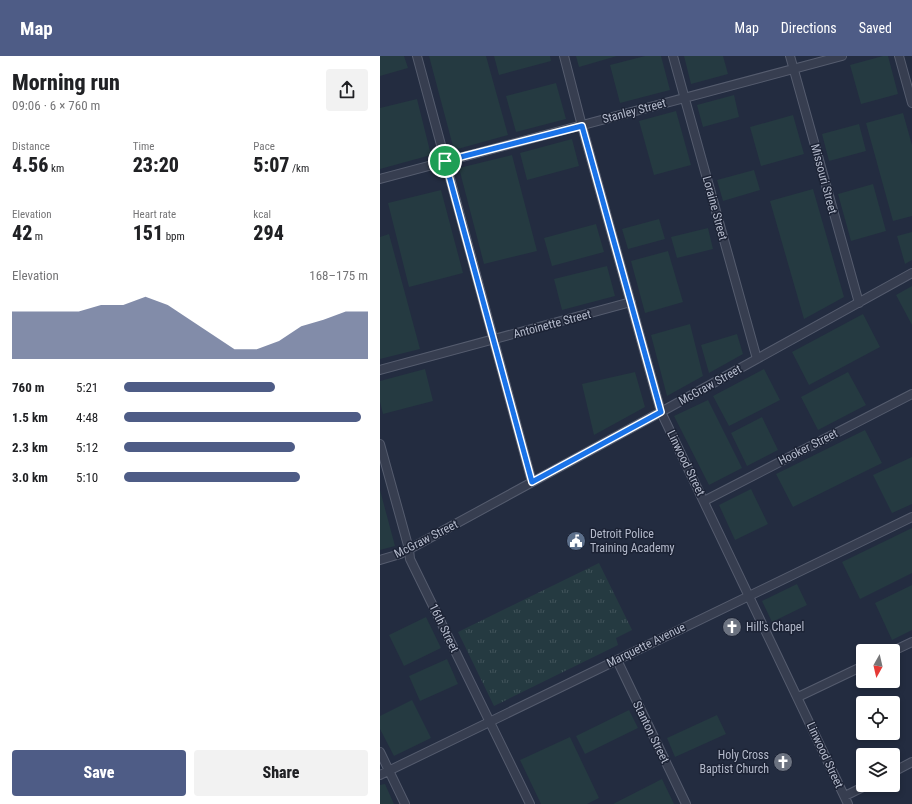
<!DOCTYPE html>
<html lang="en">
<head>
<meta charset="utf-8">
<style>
	:root { --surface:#fff; --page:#f2f2f2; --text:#202124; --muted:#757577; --accent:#4e5c86 }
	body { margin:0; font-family:"Roboto Condensed",sans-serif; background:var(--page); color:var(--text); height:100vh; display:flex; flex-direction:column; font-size:15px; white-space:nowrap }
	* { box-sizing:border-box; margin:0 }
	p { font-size:13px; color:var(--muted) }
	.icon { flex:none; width:22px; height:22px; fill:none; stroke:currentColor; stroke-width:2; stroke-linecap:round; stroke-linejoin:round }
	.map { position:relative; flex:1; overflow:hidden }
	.drawer { display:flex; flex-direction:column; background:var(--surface); width:380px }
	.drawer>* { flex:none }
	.needle { width:26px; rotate:188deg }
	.tools { position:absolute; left:476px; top:588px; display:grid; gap:8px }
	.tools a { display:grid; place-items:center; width:44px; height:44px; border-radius:4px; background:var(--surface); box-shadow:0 2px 6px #0003; font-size:20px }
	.pin { position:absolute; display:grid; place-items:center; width:34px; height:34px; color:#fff; margin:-17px; border:2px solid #fff; border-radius:50%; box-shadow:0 1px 4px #0007 }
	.round { display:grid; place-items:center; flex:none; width:42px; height:42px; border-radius:4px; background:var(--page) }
	.head { display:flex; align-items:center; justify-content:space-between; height:68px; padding:0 12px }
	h1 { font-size:22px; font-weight:800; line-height:30px }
	.metrics { display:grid; grid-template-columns:repeat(3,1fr); gap:6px; height:68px; padding:4px 12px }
	.metrics div { display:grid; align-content:center }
	.metrics b { font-size:20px; font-weight:800 }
	.metrics small { font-size:11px; font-weight:400 }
	.metrics p { font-size:11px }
	.chart { height:112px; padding:8px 12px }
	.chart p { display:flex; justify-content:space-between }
	.chart svg { width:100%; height:72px; margin-top:4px; fill:var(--accent); opacity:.7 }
	.primary-button { display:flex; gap:8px; margin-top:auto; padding:8px 12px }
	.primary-button a { flex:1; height:46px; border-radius:4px; background:var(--accent); color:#fff; font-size:16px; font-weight:800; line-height:46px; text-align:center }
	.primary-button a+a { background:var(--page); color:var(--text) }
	ul { padding:0 12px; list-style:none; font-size:13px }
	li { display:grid; grid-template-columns:64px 48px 1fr; align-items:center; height:30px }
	li i { height:10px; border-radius:5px; background:var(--accent) }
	header { display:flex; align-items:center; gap:24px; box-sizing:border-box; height:56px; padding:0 20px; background:var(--accent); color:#fff }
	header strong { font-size:19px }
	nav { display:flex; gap:22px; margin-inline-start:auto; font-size:14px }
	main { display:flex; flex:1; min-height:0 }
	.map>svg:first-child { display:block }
	.grass { fill:#253a41 }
	.park { fill:url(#park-tufts) }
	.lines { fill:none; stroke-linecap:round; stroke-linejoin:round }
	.minor-casing { stroke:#555c6e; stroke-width:10 }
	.minor { stroke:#373e50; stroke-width:8 }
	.route-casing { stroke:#fff; stroke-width:8 }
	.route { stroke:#1a73e8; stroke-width:5 }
	.labels { text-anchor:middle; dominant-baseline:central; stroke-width:3; stroke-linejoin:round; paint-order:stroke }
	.street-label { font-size:12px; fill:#b4bacb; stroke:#1c2335 }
	.poi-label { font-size:12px; fill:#b4bacb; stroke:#1c2335; text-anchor:start }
</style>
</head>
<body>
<header>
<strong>Map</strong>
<nav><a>Map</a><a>Directions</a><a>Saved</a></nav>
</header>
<main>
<section class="drawer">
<div class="head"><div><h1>Morning run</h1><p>09:06 · 6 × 760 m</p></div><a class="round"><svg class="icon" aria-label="share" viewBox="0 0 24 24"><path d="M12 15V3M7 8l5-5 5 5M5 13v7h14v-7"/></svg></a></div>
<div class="metrics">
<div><p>Distance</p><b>4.56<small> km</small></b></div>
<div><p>Time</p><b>23:20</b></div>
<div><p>Pace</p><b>5:07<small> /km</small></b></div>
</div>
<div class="metrics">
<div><p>Elevation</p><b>42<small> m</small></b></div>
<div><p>Heart rate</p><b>151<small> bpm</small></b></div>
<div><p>kcal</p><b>294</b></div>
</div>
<div class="chart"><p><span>Elevation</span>168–175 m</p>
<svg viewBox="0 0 160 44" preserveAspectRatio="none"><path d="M0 44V15L10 15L20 15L30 15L40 11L50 11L60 6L70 11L80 20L90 29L100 38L110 38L120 33L130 24L140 20L150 15L160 15V44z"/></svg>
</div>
<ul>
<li><b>760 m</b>5:21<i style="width:62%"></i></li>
<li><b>1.5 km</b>4:48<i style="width:97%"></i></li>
<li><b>2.3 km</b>5:12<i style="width:70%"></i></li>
<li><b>3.0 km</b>5:10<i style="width:72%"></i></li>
</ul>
<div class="primary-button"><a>Save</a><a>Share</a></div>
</section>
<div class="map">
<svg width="532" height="748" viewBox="0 0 532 748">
	<defs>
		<pattern id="park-tufts" width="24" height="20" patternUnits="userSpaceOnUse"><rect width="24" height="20" fill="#253a41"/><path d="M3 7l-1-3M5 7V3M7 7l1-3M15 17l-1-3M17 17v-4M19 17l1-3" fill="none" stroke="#42545b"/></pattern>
	</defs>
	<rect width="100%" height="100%" fill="#232c40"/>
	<path class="grass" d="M0,0H24L28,12L0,20Z
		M49,0H106L128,79L74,94Z
		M114,0H170L171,5L119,19Z
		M196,0H237L199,11Z
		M265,0H281L290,34L240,47L230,9Z
		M304,0H343L348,18L311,28Z
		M503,0H508L518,38L481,48L470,9Z
		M176,27L186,63L136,76L126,40Z
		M354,39L359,61L323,71L317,49Z
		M37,43L51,99L0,113V52Z
		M296,55L311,109L274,119L259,65Z
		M523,57L532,89V160L513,165L486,67Z
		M413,59L424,98L381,110L370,71Z
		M479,68L486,95L449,105L442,78Z
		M192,83L199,110L147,124L140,97Z
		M132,99L157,195L104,208L79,112Z
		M374,114L380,134L343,145L337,124Z
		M493,128L506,175L471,185L458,138Z
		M433,133L464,241L424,263L390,145Z
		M61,134L83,217L29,231L8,147Z
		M279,163L285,183L248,193L242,173Z
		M216,168L224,196L172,210L164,182Z
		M328,172L333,193L297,202L291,181Z
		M532,176V204L525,208L517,180Z
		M9,178L40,293L0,303V181Z
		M288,195L303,246L265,257L251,205Z
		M227,210L235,240L182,254L174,223Z
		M532,230V269L516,239Z
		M483,258L500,291L429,329L412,296Z
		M310,268L323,320L287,340L271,279Z
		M357,278L363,298L329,317L321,289Z
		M45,313L53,345L3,358L0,346V325Z
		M384,313L400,344L349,370L333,340Z
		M255,316L265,351L214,379L202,328Z
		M468,316L486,349L438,374L421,341Z
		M328,344L362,412L329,429L294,360Z
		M382,361L398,394L367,410L351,377Z
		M485,374L502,407L413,451L396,418Z
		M532,401V448L512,457L493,419Z
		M371,433L388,468L355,484L339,449Z
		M0,434L15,490L0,494Z
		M532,472V517L480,543L462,506Z
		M417,528L427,549L392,566L382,545Z
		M532,529V574L512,584L495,547Z
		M46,561L61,592L24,610L9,579Z
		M67,603L78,628L40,645L29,620Z
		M32,644L51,682L14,700L0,673V660Z
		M249,654L258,672L205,698L196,680Z
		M337,659L346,678L295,701L287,682Z
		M190,681L219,742L207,748H161L140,704Z
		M282,723L294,748H233Z
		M5,728L14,748H0V729Z"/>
	<path class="park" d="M219,507L252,574L236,582L238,589L114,650L78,576Z"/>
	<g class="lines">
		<g class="minor-casing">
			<path id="minor" d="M37,0L152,426
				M184,0L202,70L281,356L468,748
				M293,0L377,303
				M410,0L479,247
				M519,0L532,47
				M0,123L462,0
				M0,314L251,246
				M0,388L29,493L30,503L150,748
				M324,445L532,338
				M0,504L20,498L35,490L290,351L532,217
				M513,595L532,586
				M237,604L306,748
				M418,641L483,610
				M0,696L25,748
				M513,716L532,706
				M0,719L532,461
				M465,740L487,729"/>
		</g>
		<use href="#minor" class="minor"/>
	</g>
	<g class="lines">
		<g class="route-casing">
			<path id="route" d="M202,70L281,356L152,426L65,105Z"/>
		</g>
		<use href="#route" class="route"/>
	</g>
	<defs>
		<g id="civic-disc" transform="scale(1)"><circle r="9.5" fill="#5c6f8a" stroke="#1c2335"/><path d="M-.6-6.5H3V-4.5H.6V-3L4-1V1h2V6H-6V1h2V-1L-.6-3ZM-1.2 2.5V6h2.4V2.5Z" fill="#fff"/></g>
		<g id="church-disc" transform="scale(1)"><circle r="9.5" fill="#6b7280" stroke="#1c2335"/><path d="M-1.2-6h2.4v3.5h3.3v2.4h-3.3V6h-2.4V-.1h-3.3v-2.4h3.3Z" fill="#fff"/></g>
	</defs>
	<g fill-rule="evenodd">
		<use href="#civic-disc" x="196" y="485"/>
		<use href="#church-disc" x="352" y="571"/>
		<use href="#church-disc" x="403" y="706"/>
	</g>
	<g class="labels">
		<g class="street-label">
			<text transform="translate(254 55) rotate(-15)">Stanley Street</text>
			<text transform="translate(444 123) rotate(75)">Missouri Street</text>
			<text transform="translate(335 152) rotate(75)">Loraine Street</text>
			<text transform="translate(172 268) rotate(-15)">Antoinette Street</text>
			<text transform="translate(330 329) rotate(-29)">McGraw Street</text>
			<text transform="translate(428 391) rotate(-27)">Hooker Street</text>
			<text transform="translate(306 407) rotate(64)">Linwood Street</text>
			<text transform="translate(46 483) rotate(-27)">McGraw Street</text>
			<text transform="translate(64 572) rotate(64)">16th Street</text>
			<text transform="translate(266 589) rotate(-26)">Marquette Avenue</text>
			<text transform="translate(271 676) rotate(64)">Stanton Street</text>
			<text transform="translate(445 699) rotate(65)">Linwood Street</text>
		</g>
		<g class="poi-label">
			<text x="210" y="478">Detroit Police<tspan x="210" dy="14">Training Academy</tspan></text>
			<text x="366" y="571">Hill's Chapel</text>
			<text x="389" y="699" text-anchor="end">Holy Cross<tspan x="389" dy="14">Baptist Church</tspan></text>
		</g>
	</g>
</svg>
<div class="tools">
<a><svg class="needle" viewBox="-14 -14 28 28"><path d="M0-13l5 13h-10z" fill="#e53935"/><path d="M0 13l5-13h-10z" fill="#757577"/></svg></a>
<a><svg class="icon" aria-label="locate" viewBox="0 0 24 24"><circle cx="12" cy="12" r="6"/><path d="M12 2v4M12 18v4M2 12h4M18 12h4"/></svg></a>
<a><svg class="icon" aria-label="layers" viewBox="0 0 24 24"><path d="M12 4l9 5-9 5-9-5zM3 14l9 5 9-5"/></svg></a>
</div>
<div class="pin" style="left:65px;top:105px;background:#1e9e55"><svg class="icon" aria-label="arrive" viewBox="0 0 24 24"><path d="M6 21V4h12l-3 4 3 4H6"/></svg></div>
</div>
</main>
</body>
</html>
